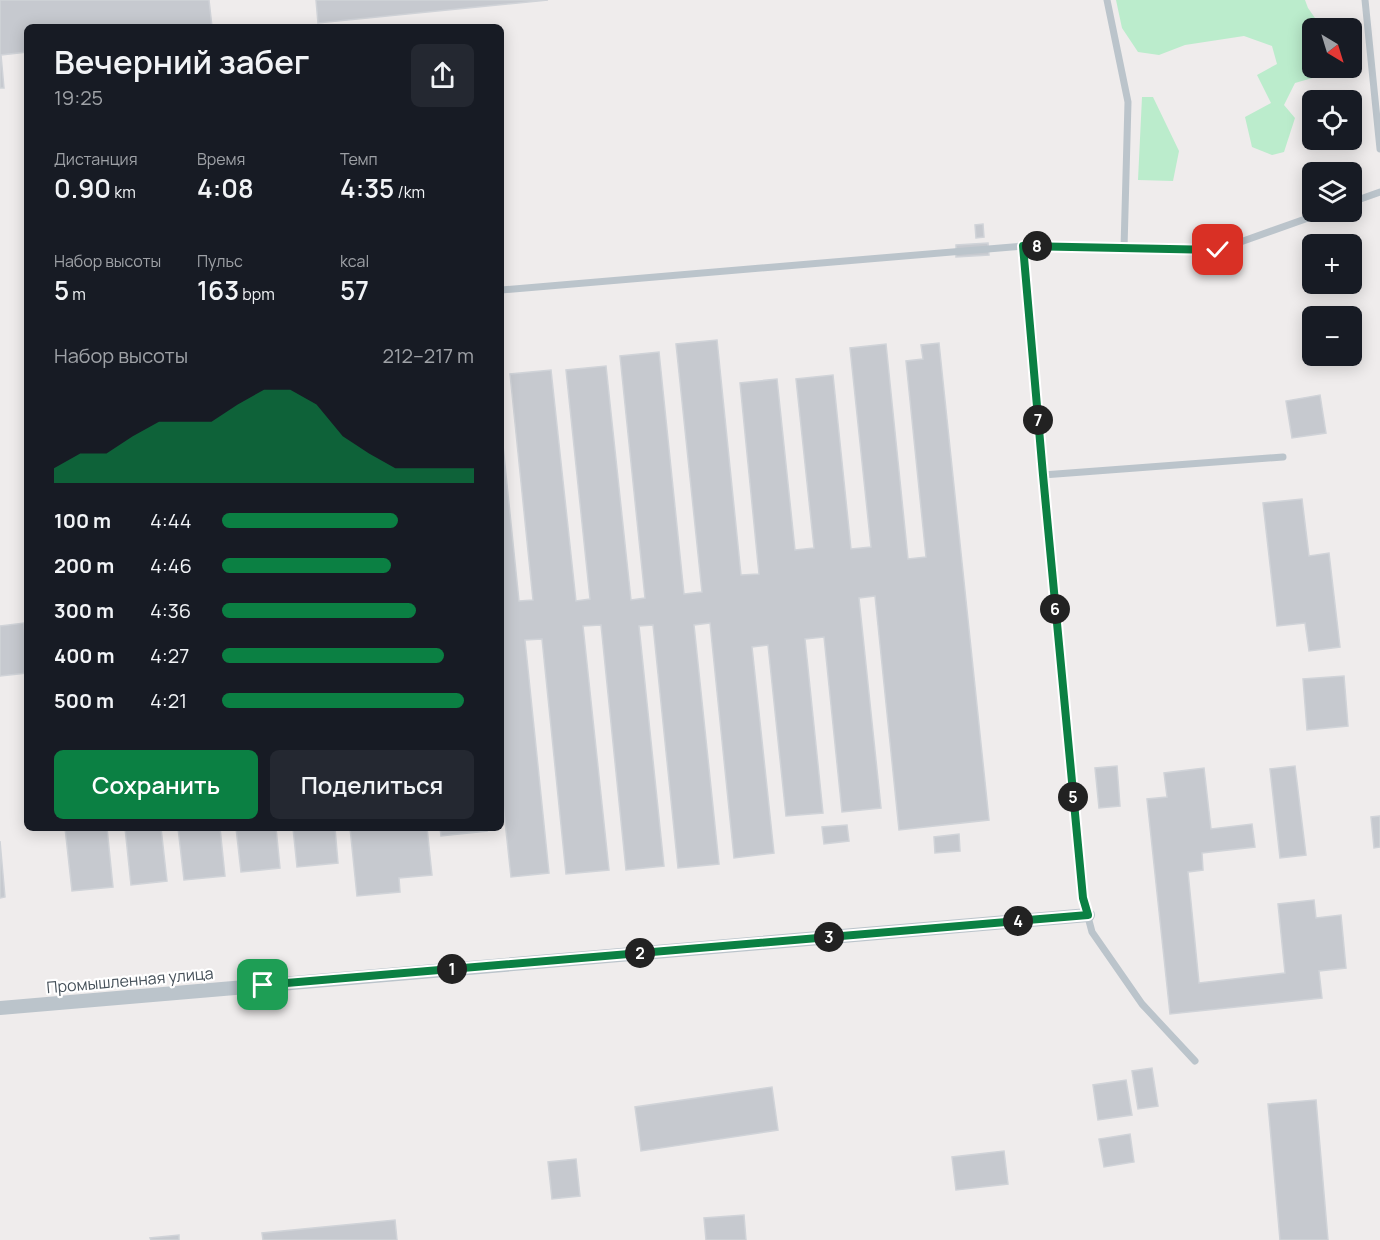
<!DOCTYPE html>
<html lang="ru">
<head>
<meta charset="utf-8">
<style>
	:root { --surface:#171b24; --page:#242831; --text:#f1f3f6; --muted:#9ea1a6; --accent:#0b8043 }
	body { margin:0; font-family:Manrope,sans-serif; background:var(--page); color:var(--text); height:100vh; display:flex; flex-direction:column; font-size:22px; white-space:nowrap }
	* { box-sizing:border-box; margin:0 }
	p { font-size:20px; color:var(--muted) }
	.icon { flex:none; width:33px; height:33px; fill:none; stroke:currentColor; stroke-width:2; stroke-linecap:round; stroke-linejoin:round }
	.map { position:relative; flex:1; overflow:hidden }
	.sheet { position:absolute; left:24px; top:24px; width:480px; height:807px; display:flex; flex-direction:column; background:var(--surface); border-radius:9px; box-shadow:0 3px 15px #0003 }
	.sheet>* { flex:none }
	.needle { width:39px; rotate:142deg }
	.fabs { position:absolute; left:1302px; top:18px; display:grid; gap:12px }
	.fabs a { display:grid; place-items:center; width:60px; height:60px; border-radius:9px; background:var(--surface); box-shadow:0 3px 15px #0003; font-size:30px }
	.pin { position:absolute; display:grid; place-items:center; width:51px; height:51px; color:#fff; margin:-26px; border-radius:12px; box-shadow:0 3px 9px #0006 }
	.km { position:absolute; width:30px; height:30px; margin:-15px; border-radius:50%; background:#222; color:#fff; font-size:16px; line-height:30px; text-align:center }
	.round { display:grid; place-items:center; flex:none; width:63px; height:63px; border-radius:9px; background:var(--page) }
	.headline { display:flex; align-items:center; justify-content:space-between; height:102px; padding:0 30px }
	h1 { font-size:33px; font-weight:600; line-height:45px }
	.stats { display:grid; grid-template-columns:repeat(3,1fr); gap:9px; height:102px; padding:6px 30px }
	.stats div { display:grid; align-content:center }
	.stats b { font-size:26px; font-weight:600 }
	.stats small { font-size:16px; font-weight:400 }
	.stats p { font-size:16px }
	.chart { height:168px; padding:12px 30px }
	.chart p { display:flex; justify-content:space-between }
	.chart svg { width:100%; height:108px; margin-top:6px; fill:var(--accent); opacity:.7 }
	.cta { display:flex; gap:12px; margin-top:auto; padding:12px 30px }
	.cta a { flex:1; height:69px; border-radius:9px; background:var(--accent); color:#fff; font-size:24px; font-weight:600; line-height:69px; text-align:center }
	.cta a+a { background:var(--page); color:var(--text) }
	ul { padding:0 30px; list-style:none; font-size:20px }
	li { display:grid; grid-template-columns:96px 72px 1fr; align-items:center; height:45px }
	li i { height:15px; border-radius:8px; background:var(--accent) }
	.map>svg:first-child { display:block }
	.green { fill:#bbeccc }
	.building { fill:#c6c9cf; stroke:#d0d3d8; stroke-width:1.5 }
	.lines { fill:none; stroke-linecap:round; stroke-linejoin:round }
	.lane { stroke:#bbc4cb; stroke-width:7 }
	.street { stroke:#bbc4cb; stroke-width:14 }
	.route-casing { stroke:#fff; stroke-width:12 }
	.route { stroke:#0b8043; stroke-width:8 }
	.labels { text-anchor:middle; dominant-baseline:central; stroke-width:4.5; stroke-linejoin:round; paint-order:stroke }
	.street-label { font-size:16px; fill:#455059; stroke:#fff }
</style>
</head>
<body>
<div class="map">
<svg width="1380" height="1240" viewBox="0 0 1380 1240">
	<rect width="100%" height="100%" fill="#efecec"/>
	<path class="green" d="M1116,0H1305L1308,8L1322,28H1312V68H1328L1323,75L1295,83L1284,105L1295,118L1284,152L1272,155L1252,147L1245,117L1271,103L1257,75L1277,64L1272,46L1244,36L1185,45L1159,55L1138,52L1122,28Z
		M1142,97H1153L1179,151L1173,181L1138,180Z"/>
	<path class="building" d="M0,0H209L212,27H27V52L1,55L4,88H0Z
		M316,0H548L318,23Z
		M983,224L984,237L976,238L975,225Z
		M988,243L989,255L956,257V245Z
		M717,340L741,575L759,574L740,383L777,379L795,550L814,548L796,379L833,375L851,549L871,547L850,348L886,344L908,559L926,557L906,361L923,359L921,345L939,343L989,820L899,830L875,596L859,598L881,808L842,812L824,637L805,639L823,813L786,816L768,645L752,647L774,853L734,858L710,623L694,625L719,864L678,868L653,625L639,626L664,866L626,870L601,625L583,626L609,870L566,874L542,639L525,640L549,873L511,877L501,784V426L519,601L533,600L510,374L551,370L576,601L590,599L566,370L606,366L631,600L645,598L620,356L659,352L684,594L702,592L676,344Z
		M1320,395L1326,433L1292,438L1286,401Z
		M1302,499L1309,556L1329,553L1340,647L1309,651L1305,623L1277,626L1263,503Z
		M24,623L27,673L0,676V626Z
		M1344,676L1348,726L1307,730L1303,679Z
		M1117,766L1120,806L1099,808L1095,768Z
		M1295,766L1306,855L1280,858L1270,769Z
		M1204,768L1211,829L1252,824L1255,847L1202,853L1203,870L1188,872L1199,983L1285,973L1278,904L1314,900L1316,918L1341,915L1346,968L1319,971L1322,998L1170,1014L1147,799L1167,797L1164,773Z
		M1380,816V847L1374,848L1371,817Z
		M847,825L849,841L824,844L822,827Z
		M65,828H107L113,887L72,891Z
		M125,828H161L167,881L131,885Z
		M178,828H220L225,876L184,880Z
		M236,828H276L280,868L241,872Z
		M293,828H335L338,863L297,867Z
		M350,828H427L432,875L399,878L400,892L357,896Z
		M440,828H486L487,831L441,836Z
		M959,834L960,851L935,853L934,837Z
		M0,841L5,897L0,898Z
		M1152,1068L1158,1106L1138,1109L1132,1071Z
		M1126,1080L1132,1115L1098,1120L1093,1085Z
		M772,1087L778,1130L641,1151L635,1107Z
		M1316,1100L1328,1240H1280L1268,1104Z
		M1130,1134L1134,1162L1104,1167L1099,1139Z
		M1004,1151L1008,1184L956,1190L952,1157Z
		M576,1159L580,1196L552,1199L548,1162Z
		M744,1215L746,1240H706L704,1218Z
		M395,1220L397,1240H263L262,1233Z
		M179,1235V1240H151L150,1238Z"/>
	<g class="lines">
		<path class="lane" d="M1107,0L1128,102L1124,248
			M1365,0L1380,149
			M1352,202L1380,192
			M1023,246L1083,898L1092,932L1142,1004L1195,1061
			M501,290L1023,246L1218,250L1325,212
			M1043,475L1283,457"/>
		<path class="street" d="M0,1008L1088,915"/>
	</g>
	<g class="lines">
		<g class="route-casing">
			<path id="route" d="M263,985L1088,915L1083,898L1043,475L1023,246L1218,250"/>
		</g>
		<use href="#route" class="route"/>
	</g>
	<g class="labels">
		<g class="street-label">
			<text transform="translate(130 980) rotate(-5)">Промышленная улица</text>
		</g>
	</g>
</svg>
<div class="fabs">
<a><svg class="needle" viewBox="-14 -14 28 28"><path d="M0-13l5 13h-10z" fill="#e53935"/><path d="M0 13l5-13h-10z" fill="#9ea1a6"/></svg></a>
<a><svg class="icon" aria-label="locate" viewBox="0 0 24 24"><circle cx="12" cy="12" r="6"/><path d="M12 2v4M12 18v4M2 12h4M18 12h4"/></svg></a>
<a><svg class="icon" aria-label="layers" viewBox="0 0 24 24"><path d="M12 4l9 5-9 5-9-5zM3 14l9 5 9-5"/></svg></a>
<a>+</a>
<a>−</a>
</div>
<div class="pin" style="left:263px;top:985px;background:#1e9e55"><svg class="icon" aria-label="arrive" viewBox="0 0 24 24"><path d="M6 21V4h12l-3 4 3 4H6"/></svg></div>
<div class="pin" style="left:1218px;top:250px;background:#d93025"><svg class="icon" aria-label="check" viewBox="0 0 24 24"><path d="M5 12l5 5 9-10"/></svg></div>
<b class="km" style="left:452px;top:969px">1</b>
<b class="km" style="left:640px;top:953px">2</b>
<b class="km" style="left:829px;top:937px">3</b>
<b class="km" style="left:1018px;top:921px">4</b>
<b class="km" style="left:1073px;top:797px">5</b>
<b class="km" style="left:1055px;top:609px">6</b>
<b class="km" style="left:1038px;top:420px">7</b>
<b class="km" style="left:1037px;top:246px">8</b>
<section class="sheet">
<div class="headline"><div><h1>Вечерний забег</h1><p>19:25</p></div><a class="round"><svg class="icon" aria-label="share" viewBox="0 0 24 24"><path d="M12 15V3M7 8l5-5 5 5M5 13v7h14v-7"/></svg></a></div>
<div class="stats">
<div><p>Дистанция</p><b>0.90<small> km</small></b></div>
<div><p>Время</p><b>4:08</b></div>
<div><p>Темп</p><b>4:35<small> /km</small></b></div>
</div>
<div class="stats">
<div><p>Набор высоты</p><b>5<small> m</small></b></div>
<div><p>Пульс</p><b>163<small> bpm</small></b></div>
<div><p>kcal</p><b>57</b></div>
</div>
<div class="chart"><p><span>Набор высоты</span>212–217 m</p>
<svg viewBox="0 0 160 44" preserveAspectRatio="none"><path d="M0 44V38L10 32L20 32L30 25L40 19L50 19L60 19L70 12L80 6L90 6L100 12L110 25L120 32L130 38L140 38L150 38L160 38V44z"/></svg>
</div>
<ul>
<li><b>100 m</b>4:44<i style="width:70%"></i></li>
<li><b>200 m</b>4:46<i style="width:67%"></i></li>
<li><b>300 m</b>4:36<i style="width:77%"></i></li>
<li><b>400 m</b>4:27<i style="width:88%"></i></li>
<li><b>500 m</b>4:21<i style="width:96%"></i></li>
</ul>
<div class="cta"><a>Сохранить</a><a>Поделиться</a></div>
</section>
</div>
</body>
</html>
